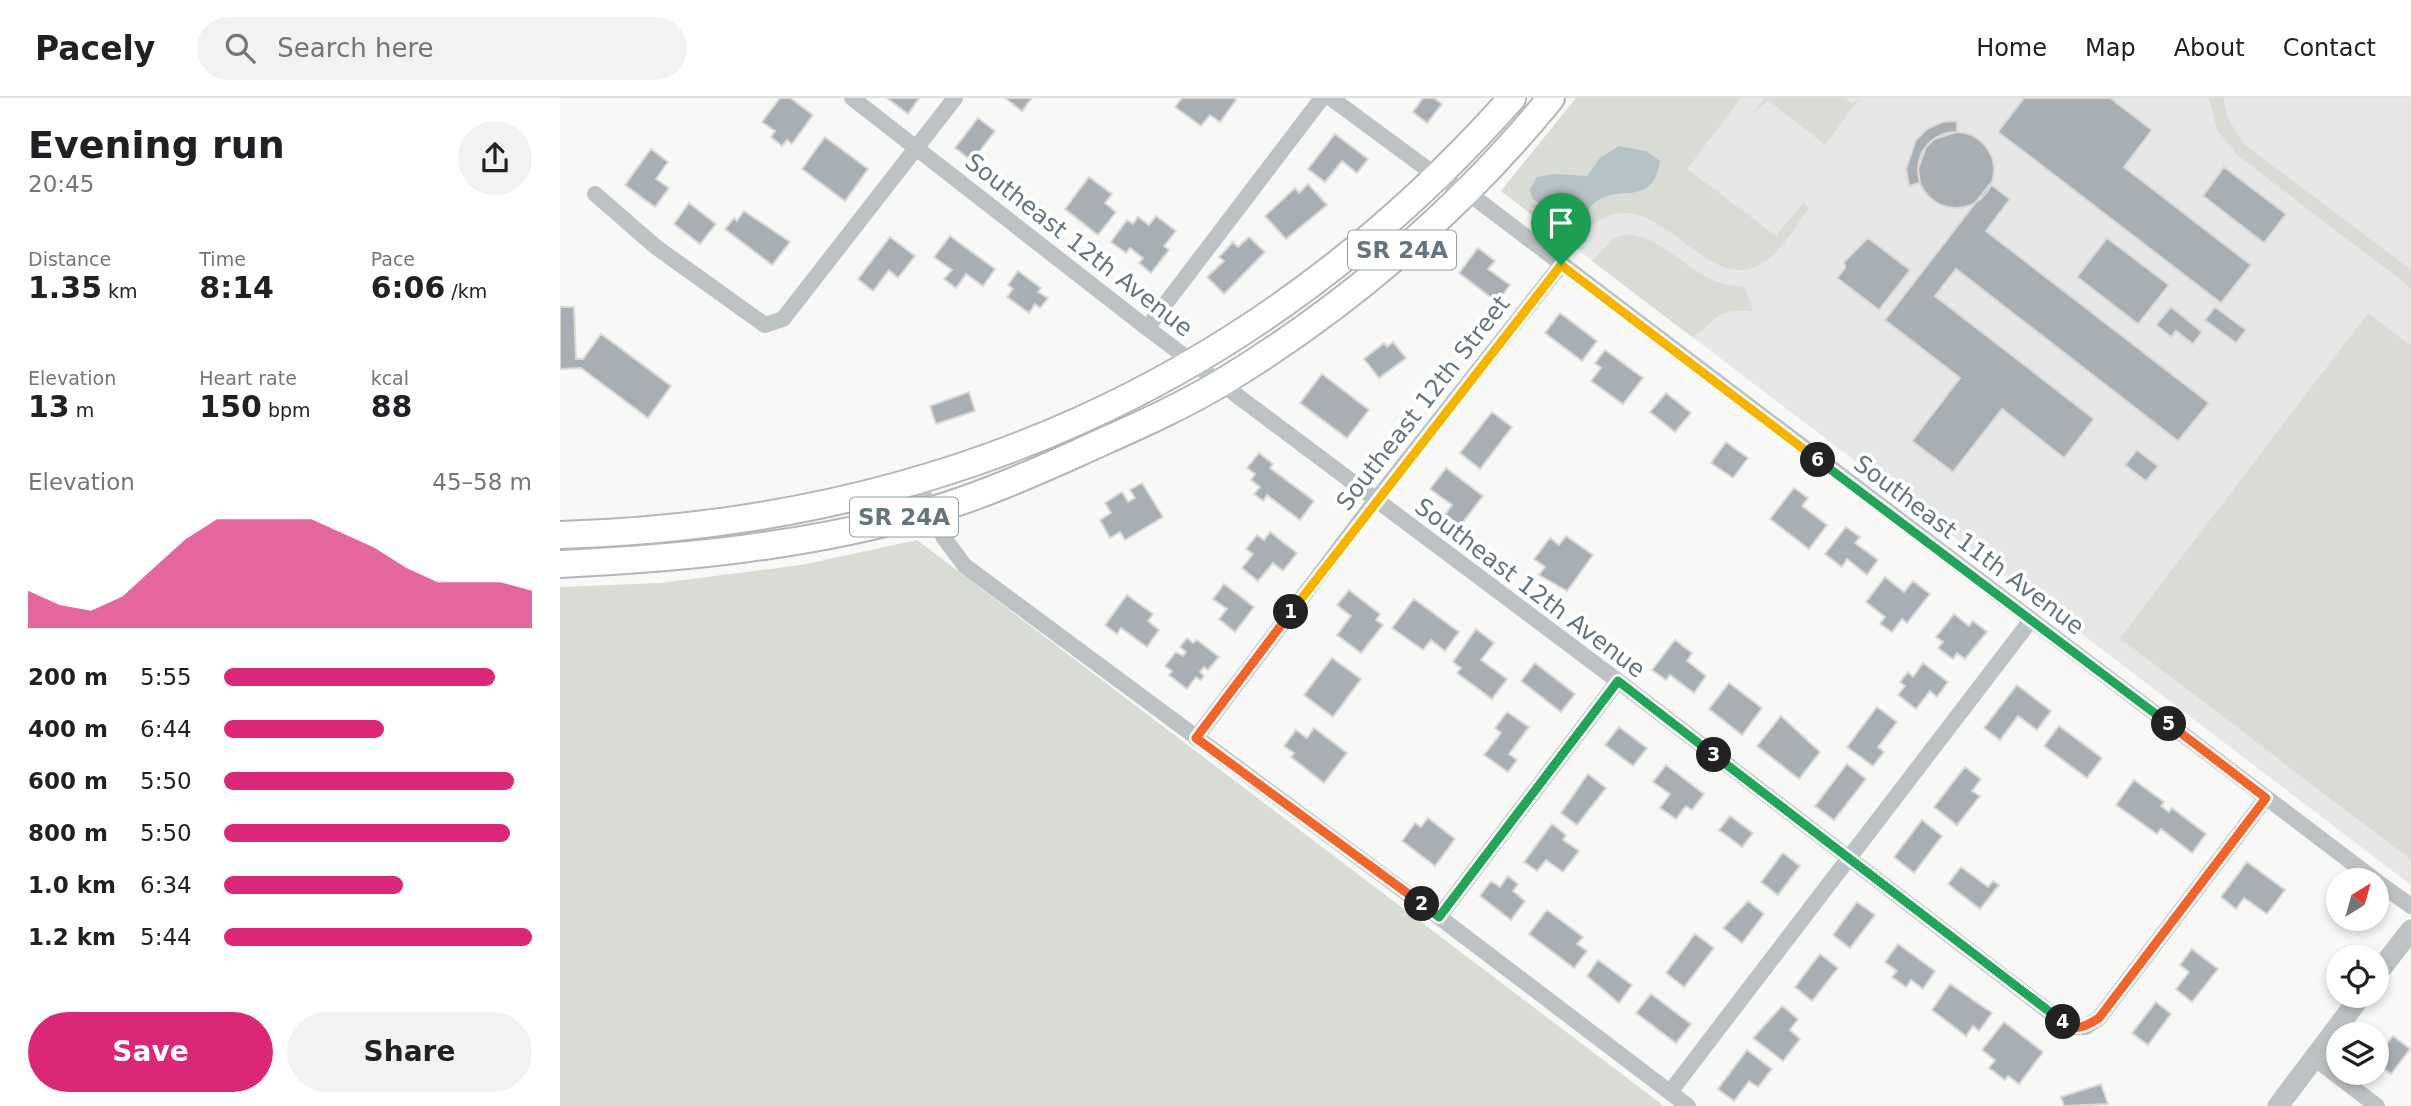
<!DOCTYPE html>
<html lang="en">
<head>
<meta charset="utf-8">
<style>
	:root { --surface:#fff; --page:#f2f2f2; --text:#202124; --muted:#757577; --line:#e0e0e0; --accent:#db2777 }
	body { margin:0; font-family:"DejaVu Sans",sans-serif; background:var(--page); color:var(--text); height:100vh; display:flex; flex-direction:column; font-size:26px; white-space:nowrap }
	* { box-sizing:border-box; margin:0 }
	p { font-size:23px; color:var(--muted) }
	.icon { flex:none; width:38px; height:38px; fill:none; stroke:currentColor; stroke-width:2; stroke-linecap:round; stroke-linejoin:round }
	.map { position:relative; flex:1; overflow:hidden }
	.drawer { display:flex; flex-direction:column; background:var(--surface); width:560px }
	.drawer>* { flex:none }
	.needle { width:46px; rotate:37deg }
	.buttons { position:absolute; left:1766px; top:770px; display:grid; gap:14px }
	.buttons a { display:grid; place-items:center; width:63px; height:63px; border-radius:50%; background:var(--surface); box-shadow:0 4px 10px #0003; font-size:35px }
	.pin { position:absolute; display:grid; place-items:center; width:60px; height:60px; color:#fff; margin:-72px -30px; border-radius:50% 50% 50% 0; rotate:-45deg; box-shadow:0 0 7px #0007 }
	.pin .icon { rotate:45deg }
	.km { position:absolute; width:35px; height:35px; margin:-18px; border-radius:50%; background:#222; color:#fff; font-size:19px; line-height:35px; text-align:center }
	.round { display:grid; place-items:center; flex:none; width:74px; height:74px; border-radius:37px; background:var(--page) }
	.headline { display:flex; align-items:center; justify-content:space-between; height:119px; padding:0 28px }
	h1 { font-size:38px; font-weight:600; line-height:52px }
	.metrics { display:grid; grid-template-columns:repeat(3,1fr); gap:10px; height:119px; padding:7px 28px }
	.metrics div { display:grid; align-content:center }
	.metrics b { font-size:30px; font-weight:600 }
	.metrics small { font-size:19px; font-weight:400 }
	.metrics p { font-size:19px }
	.chart { height:196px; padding:14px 28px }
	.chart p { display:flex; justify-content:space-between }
	.chart svg { width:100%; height:126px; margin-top:7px; fill:var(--accent); opacity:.7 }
	.button { display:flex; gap:14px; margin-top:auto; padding:14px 28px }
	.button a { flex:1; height:80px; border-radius:42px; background:var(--accent); color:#fff; font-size:28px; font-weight:600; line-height:80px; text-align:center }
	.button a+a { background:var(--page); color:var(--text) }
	ul { padding:0 28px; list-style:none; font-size:23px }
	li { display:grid; grid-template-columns:112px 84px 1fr; align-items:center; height:52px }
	li i { height:18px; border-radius:9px; background:var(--accent) }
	header { display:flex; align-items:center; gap:42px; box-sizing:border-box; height:98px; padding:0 35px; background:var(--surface); border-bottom:2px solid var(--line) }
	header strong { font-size:33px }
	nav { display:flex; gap:38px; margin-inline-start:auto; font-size:24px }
	.search { width:490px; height:63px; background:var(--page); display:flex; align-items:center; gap:18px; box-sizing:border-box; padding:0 24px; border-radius:38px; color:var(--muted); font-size:26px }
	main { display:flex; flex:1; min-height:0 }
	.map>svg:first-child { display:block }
	.built { fill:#e6e7e6 }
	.green { fill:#d8dcd5 }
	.water { fill:#b6c3c6 }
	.building { fill:#a7afb4; stroke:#dad9d8; stroke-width:2 }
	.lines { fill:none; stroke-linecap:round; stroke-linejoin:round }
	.trunk-casing { stroke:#b3b7ba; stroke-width:30 }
	.minor { stroke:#bdc2c5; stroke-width:16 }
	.tertiary { stroke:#bdc2c5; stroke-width:21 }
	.trunk { stroke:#fff; stroke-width:26 }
	.split-1-casing { stroke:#fff; stroke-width:14 }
	.split-2-casing { stroke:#fff; stroke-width:14 }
	.split-3-casing { stroke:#fff; stroke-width:14 }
	.split-4-casing { stroke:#fff; stroke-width:14 }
	.split-5-casing { stroke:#fff; stroke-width:14 }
	.split-6-casing { stroke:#fff; stroke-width:14 }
	.split-7-casing { stroke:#fff; stroke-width:14 }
	.split-1 { stroke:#f5b400; stroke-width:9 }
	.split-2 { stroke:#f0652b; stroke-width:9 }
	.split-3 { stroke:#22a559; stroke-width:9 }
	.split-4 { stroke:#22a559; stroke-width:9 }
	.split-5 { stroke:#f0652b; stroke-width:9 }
	.split-6 { stroke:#22a559; stroke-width:9 }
	.split-7 { stroke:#f5b400; stroke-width:9 }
	.labels { text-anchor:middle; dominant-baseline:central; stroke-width:7; stroke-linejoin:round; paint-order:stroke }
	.shield { fill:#fff; stroke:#939ea5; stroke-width:2 }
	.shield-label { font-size:23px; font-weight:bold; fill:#65757e }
	.street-label { font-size:24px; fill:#65757e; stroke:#fff }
</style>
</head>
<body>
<header>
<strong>Pacely</strong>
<div class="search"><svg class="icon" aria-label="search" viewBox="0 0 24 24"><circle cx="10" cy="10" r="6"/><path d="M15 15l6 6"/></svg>Search here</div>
<nav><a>Home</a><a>Map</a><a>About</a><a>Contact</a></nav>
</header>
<main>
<section class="drawer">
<div class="headline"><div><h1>Evening run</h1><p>20:45</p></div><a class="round"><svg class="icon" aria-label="share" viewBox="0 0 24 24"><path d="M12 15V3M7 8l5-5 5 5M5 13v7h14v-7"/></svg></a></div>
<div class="metrics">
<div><p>Distance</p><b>1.35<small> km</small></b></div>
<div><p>Time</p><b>8:14</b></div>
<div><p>Pace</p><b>6:06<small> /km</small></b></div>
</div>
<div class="metrics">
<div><p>Elevation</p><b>13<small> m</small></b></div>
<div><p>Heart rate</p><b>150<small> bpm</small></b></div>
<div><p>kcal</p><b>88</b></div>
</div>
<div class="chart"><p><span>Elevation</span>45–58 m</p>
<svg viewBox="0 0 160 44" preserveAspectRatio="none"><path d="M0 44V31L10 36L20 38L30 33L40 23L50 13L60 6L70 6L80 6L90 6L100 11L110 16L120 23L130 28L140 28L150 28L160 31V44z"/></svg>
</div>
<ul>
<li><b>200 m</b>5:55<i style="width:88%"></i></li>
<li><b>400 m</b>6:44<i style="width:52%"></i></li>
<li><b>600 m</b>5:50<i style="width:94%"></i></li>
<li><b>800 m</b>5:50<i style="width:93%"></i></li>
<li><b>1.0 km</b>6:34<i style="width:58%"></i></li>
<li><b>1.2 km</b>5:44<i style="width:100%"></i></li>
</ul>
<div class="button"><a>Save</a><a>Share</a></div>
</section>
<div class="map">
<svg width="1851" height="1008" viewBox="0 0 1851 1008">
	<rect width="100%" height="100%" fill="#f8f8f6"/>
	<path class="built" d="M1016,0H1851V787L941,93Z"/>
	<path class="green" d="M1016,0H1181L1127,71L1216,138L1243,105L1249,110C1236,127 1223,151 1205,164C1137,208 1089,49 1012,148L941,93Z
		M1204,0H1285L1292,6L1300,0L1265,47L1208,2L1194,15Z
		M1649,0H1663L1668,21L1685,47L1851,172V190L1677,57L1657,32Z
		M1067,136C1116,142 1129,187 1185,189L1193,213C1151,211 1161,222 1132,239L1032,163L1054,140Z
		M1808,215L1851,248V762L1560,540Z
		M357,442L1104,1008H0V489L100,485L241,467Z"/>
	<path class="water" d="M1059,48L1086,53L1100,63C1093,108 1063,88 1040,101C1027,109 1022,124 1005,126L972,100L970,91L977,79L993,76L1027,78L1040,60Z"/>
	<path class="building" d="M220,0H230L253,17L232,46L227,42L222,48L211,39L215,33L202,24Z
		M327,0H359L348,16Z
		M445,0H472L462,13Z
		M622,0H674L676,2L660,24L650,17L641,28L615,9Z
		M863,0H874L882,6L867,25L853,14Z
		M1464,0H1550L1592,32L1564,69L1691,167L1661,205L1438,34Z
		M418,20L435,33L412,63L395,50Z
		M1397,23V34L1374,41L1366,49L1358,71L1360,85L1349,88L1346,71L1356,42L1367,31L1382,24Z
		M1358 72a38 38 0 1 1 76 0a38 38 0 1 1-76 0Z
		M775,36L808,61L797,75L782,63L765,84L748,71Z
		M265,39L308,71L285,103L242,71Z
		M91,51L108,64L96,81L109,90L95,109L65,87Z
		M1664,69L1726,116L1704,145L1643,98Z
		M529,79L552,96L545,105L556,114L538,137L505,111Z
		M748,86L767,107L726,141L705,118L735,90L739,95Z
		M1430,86L1450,101L1426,133L1649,305L1618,343L1396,171L1375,198L1534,321L1504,360L1442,311L1393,374L1352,343L1400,280L1325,222Z
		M129,105L156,126L140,146L114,126Z
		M184,113L230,144L212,167L165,131L174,120L177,123Z
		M596,118L616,133L604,148L609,152L591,175L579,165L583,160L570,150L566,155L551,144L567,122L573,126L578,119L589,127Z
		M390,138L435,171L423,188L406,176L396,190L384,181L392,172L374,159Z
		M330,139L355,158L338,180L329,172L313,193L298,181Z
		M689,139L705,154L664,196L647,179L664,163L659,159L673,144L678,149Z
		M1308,140L1350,172L1319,212L1277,180L1285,170L1284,164Z
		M1547,140L1609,187L1578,226L1517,179Z
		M918,150L935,163L928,171L950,187L937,204L899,175Z
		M458,173L481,190L478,194L488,200L480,210L475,206L469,215L447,199L453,191L448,187Z
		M0,209H14L16,261H23L41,236L111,288L88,320L21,270L0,271Z
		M1611,209L1642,234L1633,246L1616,233L1611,239L1596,227Z
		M1655,209L1686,232L1676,245L1645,222Z
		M1000,215L1037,243L1022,263L985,235Z
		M833,244L846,260L819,280L804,261L824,245L827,249Z
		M1045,252L1083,280L1063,306L1031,283L1041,270L1035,265Z
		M762,276L809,312L787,340L740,305Z
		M409,294L415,313L376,326L370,308Z
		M1106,295L1131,315L1115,334L1090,314Z
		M932,314L952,329L920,371L900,355Z
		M1166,344L1188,360L1173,380L1151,365Z
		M1577,352L1598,368L1586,383L1565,367Z
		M699,355L713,366L710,370L754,403L740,422L707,397L703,403L694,396L700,389L691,382L695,376L687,370Z
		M886,370L923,398L900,428L885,417L892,407L870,391Z
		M582,385L603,419L565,442L560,434L550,440L540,422L551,415L545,405L562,394L568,404L575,400L570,392Z
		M1234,390L1248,400L1242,408L1267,427L1249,451L1210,421Z
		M1286,429L1300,439L1295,445L1318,462L1307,477L1287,461L1282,469L1265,456Z
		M710,434L737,455L723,473L713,465L698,483L682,470L693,456L686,451L697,437L704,442Z
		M1006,438L1033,457L1007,493L979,477L985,469L974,461L990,440L999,447Z
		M1325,479L1344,494L1353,483L1370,496L1347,525L1342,521L1332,534L1320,526L1325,519L1306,504Z
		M664,486L694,509L675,534L659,521L667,511L653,501Z
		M789,492L820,516L816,522L823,527L801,555L777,537L791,518L777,507Z
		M567,497L593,516L588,523L599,532L587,549L561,530L557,536L545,527Z
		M854,501L899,534L885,553L871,542L863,552L832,530Z
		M1394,516L1409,528L1413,523L1427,534L1405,561L1397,555L1393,561L1378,550L1383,544L1376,539Z
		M916,531L934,545L921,562L947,581L932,601L897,575L901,570L893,564Z
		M627,540L633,545L637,542L659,559L648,572L644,569L640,574L644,578L641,582L636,579L627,591L609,577L612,573L605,568L616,554L623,558L626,554L620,549Z
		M1115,542L1132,555L1127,563L1146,578L1134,595L1110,577L1106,582L1092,572Z
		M772,560L801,581L773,619L744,597Z
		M975,565L1015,596L1001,614L961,583Z
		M1363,565L1388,584L1377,599L1370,593L1356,611L1338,597L1345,588L1340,584L1348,574L1353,579Z
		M1169,585L1202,610L1182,637L1149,611Z
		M1457,587L1491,613L1477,632L1458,618L1440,642L1424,630Z
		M1317,609L1337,624L1318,649L1324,654L1313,668L1287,649Z
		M947,614L969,629L949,656L957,662L948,674L924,657L941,635L935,630Z
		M1221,618L1260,654L1239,681L1197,648Z
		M1499,628L1542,660L1527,680L1484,648Z
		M1059,629L1087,650L1073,668L1045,647Z
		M754,630L787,655L764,685L731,659L734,655L724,648L736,632L747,640Z
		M1287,666L1306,681L1274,722L1255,708Z
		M1106,667L1144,696L1132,712L1126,708L1116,721L1100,710L1110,696L1093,684Z
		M1405,669L1421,681L1412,693L1420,698L1397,727L1374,709Z
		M1028,676L1046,690L1017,727L1001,715Z
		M1574,682L1604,704L1601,708L1609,714L1612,710L1646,736L1632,755L1601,731L1597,736L1556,707Z
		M1170,718L1193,735L1182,749L1159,732Z
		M868,720L895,741L875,768L842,743L855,725L861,729Z
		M1362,722L1382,738L1354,775L1334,759Z
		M992,726L1006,737L1003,742L1019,753L1003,774L986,762L977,773L964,764Z
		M1223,755L1240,768L1218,797L1201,784Z
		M1687,764L1725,792L1707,816L1684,800L1676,811L1661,799Z
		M1401,769L1428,789L1433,783L1439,787L1420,811L1388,786Z
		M948,778L958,786L953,793L965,803L951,822L920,798L931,783L940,789Z
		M1188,803L1204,816L1182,845L1163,830Z
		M1297,804L1315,817L1290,850L1273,837Z
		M987,812L1023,839L1017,846L1027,853L1014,870L969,836Z
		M1135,836L1154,850L1124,889L1106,875Z
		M1338,846L1375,873L1363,891L1351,882L1346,889L1332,879L1337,873L1325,864Z
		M1632,851L1658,871L1632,904L1616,891L1629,874L1620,867Z
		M1260,856L1278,870L1252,903L1235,889Z
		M1038,862L1072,887L1059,905L1027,878Z
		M1390,886L1432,915L1419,933L1413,928L1406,938L1372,912Z
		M1091,896L1131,926L1116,945L1076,915Z
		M1596,904L1611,916L1588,947L1572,935Z
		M1222,908L1238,921L1230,932L1240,941L1223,963L1193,940Z
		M1444,924L1483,954L1459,986L1448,978L1445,982L1429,970L1435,962L1422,952Z
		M1833,938L1850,951L1831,976L1816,965V960Z
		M1187,952L1212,971L1198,989L1189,983L1174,1003L1158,991Z
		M1541,986L1548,1006L1504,1008L1501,999Z"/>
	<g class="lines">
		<g class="trunk-casing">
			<path id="trunk" d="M0,437C378,426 700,284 952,0
				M0,466C125,460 249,448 370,413C421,398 471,376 518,355C566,333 616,312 661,285C785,210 900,112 991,0"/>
		</g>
		<path class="minor" d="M292,0L587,230L1058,583L1509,929H1526L1539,920L1706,700
			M771,0L878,79L907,94L1815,782
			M35,96L96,149L205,227L223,221L395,0
			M587,230L762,0
			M357,383L384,440L405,468L879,819L1128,1008
			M636,640L815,403L1001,167
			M1816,783L1851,808
			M879,819L1058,583
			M1754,960L1817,1008
			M1110,994L1471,522"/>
		<path class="tertiary" d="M1816,877L1851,832
			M1718,1008L1801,898"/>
		<use href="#trunk" class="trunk"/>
	</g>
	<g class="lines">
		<g class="split-1-casing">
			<path id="split-1" d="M731,514L1001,167"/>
		</g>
		<g class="split-2-casing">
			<path id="split-2" d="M731,514L636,640L862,806"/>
		</g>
		<g class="split-3-casing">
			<path id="split-3" d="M862,806L879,819L1058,583L1154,657"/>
		</g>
		<g class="split-4-casing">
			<path id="split-4" d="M1154,657L1503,924"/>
		</g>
		<g class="split-5-casing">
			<path id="split-5" d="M1503,924C1515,934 1527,928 1539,920L1706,700L1609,626"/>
		</g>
		<g class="split-6-casing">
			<path id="split-6" d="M1258,362L1609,626"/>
		</g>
		<g class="split-7-casing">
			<path id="split-7" d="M1001,167L1258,362"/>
		</g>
		<use href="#split-1" class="split-1"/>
		<use href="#split-2" class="split-2"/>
		<use href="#split-3" class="split-3"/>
		<use href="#split-4" class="split-4"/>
		<use href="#split-5" class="split-5"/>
		<use href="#split-6" class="split-6"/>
		<use href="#split-7" class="split-7"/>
	</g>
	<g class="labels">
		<g class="shield">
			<rect x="788" y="132.5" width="108" height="39" rx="5"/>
			<rect x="290" y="399.5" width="108" height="39" rx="5"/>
		</g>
		<g class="shield-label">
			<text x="842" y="152">SR 24A</text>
			<text x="344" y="419">SR 24A</text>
		</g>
		<g class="street-label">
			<text transform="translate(519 147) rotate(38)">Southeast 12th Avenue</text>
			<text transform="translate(863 305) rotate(-52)">Southeast 12th Street</text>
			<text transform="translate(1409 447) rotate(37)">Southeast 11th Avenue</text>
			<text transform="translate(970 490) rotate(37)">Southeast 12th Avenue</text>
		</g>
	</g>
</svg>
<div class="buttons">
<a><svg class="needle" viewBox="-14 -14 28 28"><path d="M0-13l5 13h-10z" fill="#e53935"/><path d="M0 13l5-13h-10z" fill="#757577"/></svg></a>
<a><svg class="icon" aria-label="locate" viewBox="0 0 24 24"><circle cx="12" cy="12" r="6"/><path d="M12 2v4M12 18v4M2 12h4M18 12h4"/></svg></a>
<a><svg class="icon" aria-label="layers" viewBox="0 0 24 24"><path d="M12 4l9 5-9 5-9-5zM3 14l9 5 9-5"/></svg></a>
</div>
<div class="pin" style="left:1001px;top:167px;background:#1e9e55"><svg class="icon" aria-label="arrive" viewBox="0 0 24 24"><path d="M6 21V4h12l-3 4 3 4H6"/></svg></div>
<b class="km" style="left:731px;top:514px">1</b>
<b class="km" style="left:862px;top:806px">2</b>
<b class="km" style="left:1154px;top:657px">3</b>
<b class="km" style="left:1503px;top:924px">4</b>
<b class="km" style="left:1609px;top:626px">5</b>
<b class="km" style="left:1258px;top:362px">6</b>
</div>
</main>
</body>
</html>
